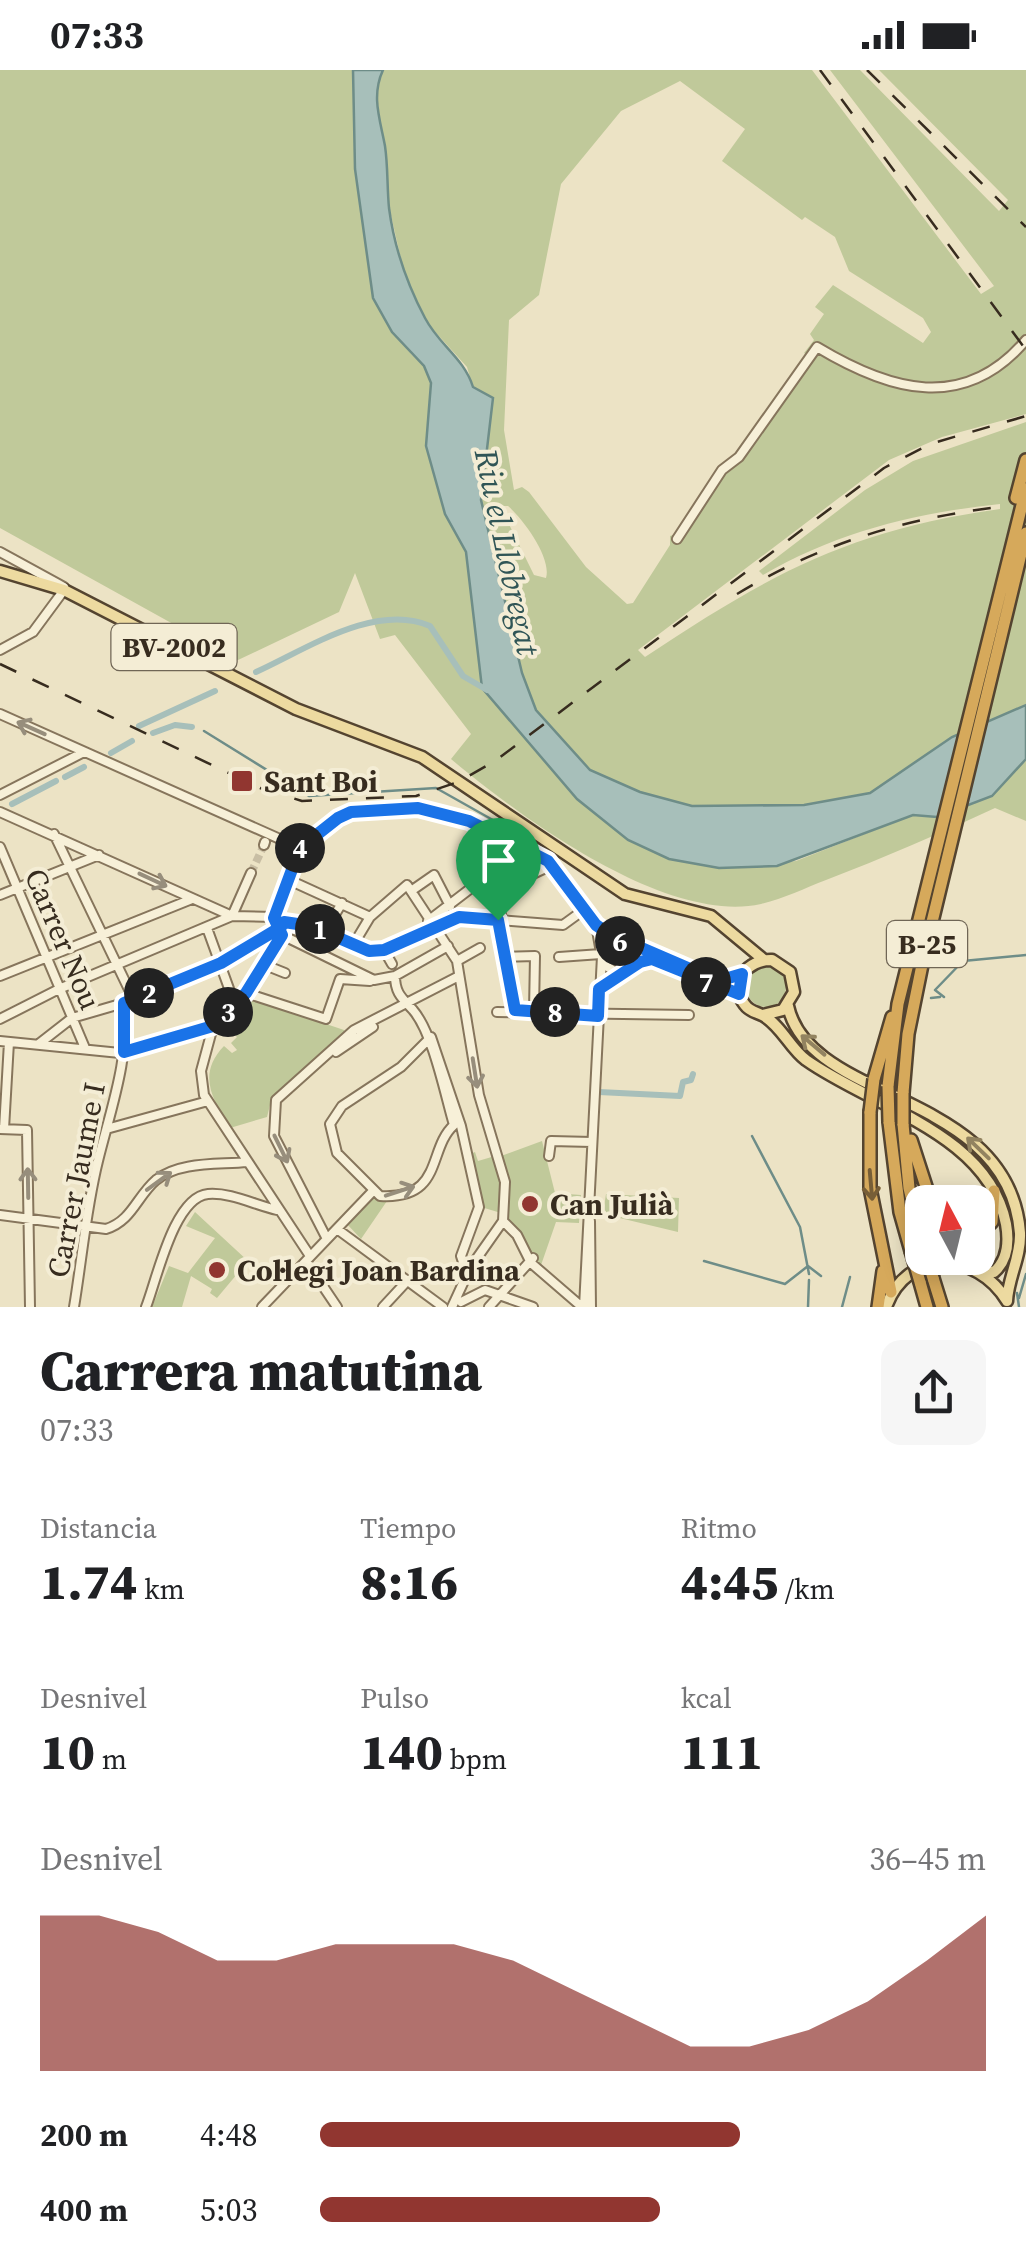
<!DOCTYPE html>
<html lang="es">
<head>
<meta charset="utf-8">
<style>
	:root { --surface:#fff; --page:#f6f6f6; --text:#202124; --muted:#757577; --accent:#913630 }
	body { margin:0; font-family:"Source Serif 4",serif; background:var(--page); color:var(--text); height:100vh; display:flex; flex-direction:column; font-size:38px; white-space:nowrap }
	* { box-sizing:border-box; margin:0 }
	p { font-size:32px; color:var(--muted) }
	.icon { flex:none; width:55px; height:55px; fill:none; stroke:currentColor; stroke-width:2; stroke-linecap:round; stroke-linejoin:round }
	.map { position:relative; height:1237px; overflow:hidden }
	.sheet { display:flex; flex-direction:column; background:var(--surface); flex:1 }
	.sheet>* { flex:none }
	.needle { width:65px; rotate:353deg }
	.fabs { position:absolute; left:905px; top:1115px; display:grid; gap:20px }
	.fabs a { display:grid; place-items:center; width:90px; height:90px; border-radius:20px; background:var(--surface); box-shadow:0 5px 25px #0003; font-size:50px }
	.pin { position:absolute; display:grid; place-items:center; width:85px; height:85px; color:#fff; margin:-102px -42px; border-radius:50% 50% 50% 0; rotate:-45deg; box-shadow:0 0 10px #0007 }
	.pin .icon { rotate:45deg }
	.km { position:absolute; width:50px; height:50px; margin:-25px; border-radius:50%; background:#222; color:#fff; font-size:28px; line-height:50px; text-align:center }
	.round { display:grid; place-items:center; flex:none; width:105px; height:105px; border-radius:20px; background:var(--page) }
	.overview { display:flex; align-items:center; justify-content:space-between; height:170px; padding:0 40px }
	h1 { font-size:55px; font-weight:800; line-height:75px }
	.metrics { display:grid; grid-template-columns:repeat(3,1fr); gap:15px; height:170px; padding:10px 40px }
	.metrics div { display:grid; align-content:center }
	.metrics b { font-size:50px; font-weight:800 }
	.metrics small { font-size:28px; font-weight:400 }
	.metrics p { font-size:28px }
	.chart { height:280px; padding:20px 40px }
	.chart p { display:flex; justify-content:space-between }
	.chart svg { width:100%; height:180px; margin-top:10px; fill:var(--accent); opacity:.7 }
	ul { padding:0 40px; list-style:none; font-size:32px }
	li { display:grid; grid-template-columns:160px 120px 1fr; align-items:center; height:75px }
	li i { height:25px; border-radius:12px; background:var(--accent) }
	.status { display:flex; justify-content:space-between; align-items:center; height:70px; padding:0 50px; background:var(--surface); direction:ltr }
	.status svg { height:28px; fill:currentColor }
	.map>svg:first-child { display:block }
	.green { fill:#c0c99a; fill-rule:evenodd }
	.water { fill:#a7bfba; stroke:#6e8d88; stroke-width:2.5 }
	.lines { fill:none; stroke-linecap:round; stroke-linejoin:round }
	.stream { stroke:#6e8d88; stroke-width:2.5 }
	.canal { stroke:#a7bfba; stroke-width:6 }
	.minor-tunnel { stroke:#c8bea4; stroke-width:8; stroke-dasharray:8 4; stroke-linecap:butt }
	.minor-casing { stroke:#86755c; stroke-width:12 }
	.major-casing { stroke:#544430; stroke-width:15 }
	.highway-casing { stroke:#544430; stroke-width:16 }
	.minor { stroke:#f7f0d8; stroke-width:8 }
	.major { stroke:#eddaa0; stroke-width:10 }
	.highway { stroke:#d6a95b; stroke-width:11 }
	.rail { stroke:#372c1f; stroke-width:2.5; stroke-dasharray:18 18; stroke-linecap:butt }
	.highway-bridge-casing { stroke:#544430; stroke-width:16; stroke-linecap:butt }
	.highway-bridge { stroke:#d6a95b; stroke-width:11 }
	.oneway { stroke:#978e7c }
	.oneway2 { stroke:#928360 }
	.oneway3 { stroke:#775e37 }
	.route-casing { stroke:#fff; stroke-width:20 }
	.route { stroke:#1a73e8; stroke-width:12 }
	.poi-dot { fill:#913630; stroke:#f4edd5; stroke-width:4 }
	.labels { text-anchor:middle; dominant-baseline:central; stroke-width:8; stroke-linejoin:round; paint-order:stroke }
	.shield { fill:#f4edd5; stroke:#706656; stroke-width:2.5 }
	.shield-label { font-size:28px; font-weight:bold; fill:#372c1f }
	.poi-label { font-size:30px; font-weight:bold; fill:#372c1f; stroke:#f4edd5; text-anchor:start }
	.street-label { font-size:30px; fill:#372c1f; stroke:#f4edd5 }
	.water-label { font-size:32px; font-style:italic; fill:#305556; stroke:#f4edd5 }
</style>
</head>
<body>
<div class="status"><b>07:33</b><svg viewBox="0 0 49 12"><path d="M0 12V9h3v3zM5 12V6h3v6zM10 12V3h3v9zM15 12V0h3v12zM26 1h20v11H26zM47 4h2v5h-2z"/></svg></div>
<div class="map">
<svg width="1026" height="1237" viewBox="0 0 1026 1237">
	<rect width="100%" height="100%" fill="#ece3c5"/>
	<path class="green" d="M0,0H353L355,99L373,228L412,285L424,296L431,313L426,376L445,444L466,482L482,618L577,729L719,798L796,791L913,745L937,747L1026,689V751L995,738C939,764 883,788 826,810C805,818 783,829 761,834C666,855 520,747 451,689L471,664L395,565L380,569L355,503L339,542L238,590L0,458Z
		M383,0H812L981,224L994,216L830,0H860L999,141L1008,130L879,0H1026V344L942,367L889,390L638,580L645,587C770,504 849,460 1000,439V434C915,443 837,462 763,505L759,501L865,420L913,391L1026,352V635L870,723L805,735L737,738L692,736L640,722L590,700L536,639L522,603L481,430L485,409L473,318L467,297L428,254L404,202L390,141L376,16ZM680,11L745,59L722,91L802,150L805,147L835,167L849,201L923,248L931,262L923,273L833,215L815,237L824,244L810,264L814,270L804,283L809,286C765,346 718,401 678,463L670,466V475L633,533L627,534L586,497L529,422L522,417L514,420L504,360L509,250L539,225L561,114L621,41ZM500,436H508C523,449 552,488 546,508L534,505Z
		M746 917a20 20 0 1 1 40 0a20 20 0 1 1-40 0Z
		M246,927L344,960L345,965L272,1027L267,1047L230,1058C212,1029 197,1004 224,976L232,983L237,980L231,973L237,967L222,952Z
		M542,1071L555,1123L581,1125L579,1153L556,1152L540,1198L507,1151L510,1116L501,1086Z
		M475,1082L478,1091L495,1086L504,1116L501,1143L481,1137L468,1085Z
		M606,1124L679,1128L678,1162L603,1144Z
		M370,1127L387,1131L361,1169L346,1153Z
		M195,1142L248,1191L217,1228L210,1223L212,1219L191,1206L182,1237H152L169,1196L188,1203L215,1168L186,1156Z"/>
	<path class="water" d="M353,0H383C371,26 380,49 385,76C388,96 387,117 389,138C394,176 407,214 425,248C439,275 464,288 473,317L493,328L481,430L522,603L536,640L590,700L640,722L692,736L804,735L870,723L952,667L1026,635V689L992,726L937,747L913,745L777,796L719,798L669,789L628,770L577,729L482,618L466,482L445,444L426,376L431,313L424,296L392,262L373,228L355,99Z"/>
	<g class="lines">
		<path class="stream" d="M485,385L497,380
			M204,661L309,726L436,718L500,754
			M944,927L935,920L963,891L1026,885
			M931,928L940,927
			M752,1066L800,1157L809,1204
			M704,1191L785,1214L808,1196L821,1206
			M1017,1223L1019,1237
			M1019,1228L1026,1204
			M808,1237L809,1210
			M842,1237L850,1207"/>
		<path class="canal" d="M256,602C305,580 375,532 430,556L463,606L487,620
			M139,656L215,621
			M153,663L175,655L192,657
			M111,683L132,671
			M65,707L84,697
			M12,734L56,711
			M599,1022L680,1026L683,1012L691,1010L693,1004"/>
		<path class="minor-tunnel" d="M251,803L264,775"/>
		<g class="minor-casing">
			<path id="minor" d="M677,469L722,400L739,387L817,277C890,321 964,343 1026,270
				M0,482L64,517
				M0,580L33,562L64,520
				M0,644L300,778
				M0,725L84,682
				M0,742L232,846L274,847
				M54,764L134,930
				M264,775L265,772
				M0,777L85,978
				M300,778L351,742L418,738L444,742L548,791L596,855L630,877L652,881L718,911L740,905
				M289,810L370,847
				M411,821L457,891L479,1025L505,1112L503,1151L470,1198L452,1237
				M411,821L434,805L450,836
				M493,823L503,850
				M0,825L99,785
				M232,846L251,803
				M274,847L300,778
				M497,850L515,940
				M428,851L479,812L493,823L552,795
				M596,855L603,894L619,904
				M207,858L235,935
				M325,861L342,833
				M282,865L374,910L395,906L448,876
				M358,867L370,847L407,815L411,821
				M388,887L392,894
				M504,887L535,886L534,940
				M559,887L601,884
				M457,891L480,878
				M265,895L285,903
				M0,906L192,829
				M395,906C395,923 402,928 413,940C433,963 445,1025 454,1055C427,1079 444,1130 380,1126L337,1083L330,1054L342,1036L401,997L428,970
				M714,914L739,924
				M599,919C619,903 644,884 669,894
				M246,923L326,949L340,909L370,911
				M497,942L689,945
				M0,949L59,919L232,846
				M207,959L211,964L201,1001L204,1025L310,1186
				M431,967L461,1056L479,1137L461,1186L464,1195
				M0,971L120,983L207,959L246,923L282,865
				M40,973L72,948L134,930L221,893L284,852L311,856L369,881L384,880L461,847L563,855L585,839
				M336,982L373,957
				M110,1058L208,1031
				M0,1059L27,1060L30,1237
				M4,1059L9,972
				M549,1086L551,1071L592,1072
				M0,1145L106,1159C132,1151 137,1126 156,1110C180,1091 218,1095 247,1092
				M503,1151L517,1165L531,1193L582,1237
				M590,1151L591,1237
				M337,1159L443,1237
				M327,1169L274,1066L276,1030L354,960L457,907
				M306,1191L337,1237
				M461,1232L485,1220L533,1237
				M74,1237C82,1189 86,1139 98,1091C111,1038 130,988 124,933
				M146,1237C157,1209 174,1127 208,1124C230,1122 255,1135 277,1140
				M262,1237L372,1122
				M383,1237L408,1210
				M489,1237L533,1188
				M584,1237L602,886L609,875L622,872"/>
		</g>
		<g class="major-casing">
			<path id="major" d="M0,501L64,520L296,639L422,687L625,824L711,846L764,890
				M788,936C809,1034 1009,1020 1020,1163C1021,1187 1008,1208 1007,1231
				M763,945L783,940L794,922L790,902L772,890C748,889 727,913 745,935C750,942 757,942 764,946C782,957 790,978 806,990C872,1037 988,1063 1006,1154C1009,1171 1008,1190 994,1202L978,1201
				M886,1237C907,1178 977,1181 1007,1231"/>
		</g>
		<g class="highway-casing">
			<path id="highway" d="M1016,428L1026,390
				M874,1009L892,947
				M888,1016L898,934L1026,419
				M903,1023L908,964L924,885L1026,463
				M870,1042V1118L891,1222
				M889,1052L900,1142L911,1181
				M903,1054L909,1118L922,1173
				M911,1070L931,1132
				M978,1165L992,1152L994,1121
				M964,1188L971,1197
				M933,1208L942,1237
				M920,1212L927,1237
				M878,1237L883,1201"/>
		</g>
		<use href="#minor" class="minor"/>
		<use href="#major" class="major"/>
		<use href="#highway" class="highway"/>
		<path class="rail" d="M820,0L1026,280
			M867,0L1026,157
			M737,524C820,474 902,449 998,437
			M0,594L260,718L302,731L416,726L458,712L495,691L884,398L930,374L1026,346"/>
		<g class="highway-bridge-casing">
			<path id="highway-bridge" d="M888,1016L889,1052
				M903,1023V1054
				M870,1042L874,1009
				M911,1181L920,1212
				M927,1188L933,1208"/>
		</g>
		<use href="#highway-bridge" class="highway-bridge"/>
	</g>
	<defs><path id="oneway-shaft" d="M-6 0H5M1.5-3L5.5 0L1.5 3" fill="none" stroke-width="1.6" stroke-linecap="round" stroke-linejoin="round" transform="scale(2.5)"/></defs>
	<g class="oneway">
		<use href="#oneway-shaft" transform="translate(31 658) rotate(-156)"/>
		<use href="#oneway-shaft" transform="translate(153 810) rotate(25)"/>
		<use href="#oneway-shaft" transform="translate(475 1003) rotate(81)"/>
		<use href="#oneway-shaft" transform="translate(281 1079) rotate(64)"/>
		<use href="#oneway-shaft" transform="translate(159 1111) rotate(-36)"/>
		<use href="#oneway-shaft" transform="translate(28 1113) rotate(-91)"/>
		<use href="#oneway-shaft" transform="translate(400 1121) rotate(-18)"/>
	</g>
	<g class="oneway2">
		<use href="#oneway-shaft" transform="translate(813 975) rotate(-140)"/>
		<use href="#oneway-shaft" transform="translate(978 1078) rotate(-136)"/>
	</g>
	<use class="oneway3" href="#oneway-shaft" transform="translate(871 1115) rotate(85)"/>
	<g class="lines">
		<g class="route-casing">
			<path id="route" d="M498,850L459,847L384,880L369,881L311,856L284,852L281,857L221,893L124,933V982L213,956L246,923L282,865L274,848L300,778L338,748L351,742L418,738L469,751L548,791L596,855L609,864L718,911L742,904L739,924L652,889L640,892L599,919L598,946L515,940L498,850"/>
		</g>
		<use href="#route" class="route"/>
	</g>
	<g class="poi-dot">
		<rect x="230" y="699" width="24" height="24" rx="5"/>
		<circle cx="530" cy="1134" r="10"/>
		<circle cx="217" cy="1200" r="10"/>
	</g>
	<g class="labels">
		<g class="shield">
			<rect x="111.5" y="554" width="125" height="46" rx="8"/>
			<rect x="887" y="851" width="80" height="46" rx="8"/>
		</g>
		<g class="shield-label">
			<text x="174" y="577">BV-2002</text>
			<text x="927" y="874">B-25</text>
		</g>
		<g class="poi-label">
			<text x="264" y="711">Sant Boi</text>
			<text x="550" y="1134">Can Julià</text>
			<text x="237" y="1200">Col·legi Joan Bardina</text>
		</g>
		<g class="street-label">
			<text transform="translate(63 869) rotate(67)">Carrer Nou</text>
			<text transform="translate(76 1110) rotate(-79)">Carrer Jaume I</text>
		</g>
		<g class="water-label">
			<text transform="translate(507 482) rotate(78)">Riu el Llobregat</text>
		</g>
	</g>
</svg>
<div class="fabs">
<a><svg class="needle" viewBox="-14 -14 28 28"><path d="M0-13l5 13h-10z" fill="#e53935"/><path d="M0 13l5-13h-10z" fill="#757577"/></svg></a>
</div>
<div class="pin" style="left:498px;top:850px;background:#1e9e55"><svg class="icon" aria-label="arrive" viewBox="0 0 24 24"><path d="M6 21V4h12l-3 4 3 4H6"/></svg></div>
<b class="km" style="left:320px;top:859px">1</b>
<b class="km" style="left:149px;top:923px">2</b>
<b class="km" style="left:228px;top:942px">3</b>
<b class="km" style="left:300px;top:778px">4</b>
<b class="km" style="left:620px;top:871px">6</b>
<b class="km" style="left:706px;top:912px">7</b>
<b class="km" style="left:555px;top:942px">8</b>
</div>
<section class="sheet">
<div class="overview"><div><h1>Carrera matutina</h1><p>07:33</p></div><a class="round"><svg class="icon" aria-label="share" viewBox="0 0 24 24"><path d="M12 15V3M7 8l5-5 5 5M5 13v7h14v-7"/></svg></a></div>
<div class="metrics">
<div><p>Distancia</p><b>1.74<small> km</small></b></div>
<div><p>Tiempo</p><b>8:16</b></div>
<div><p>Ritmo</p><b>4:45<small> /km</small></b></div>
</div>
<div class="metrics">
<div><p>Desnivel</p><b>10<small> m</small></b></div>
<div><p>Pulso</p><b>140<small> bpm</small></b></div>
<div><p>kcal</p><b>111</b></div>
</div>
<div class="chart"><p><span>Desnivel</span>36–45 m</p>
<svg viewBox="0 0 160 44" preserveAspectRatio="none"><path d="M0 44V6L10 6L20 10L30 17L40 17L50 13L60 13L70 13L80 17L90 24L100 31L110 38L120 38L130 34L140 27L150 17L160 6V44z"/></svg>
</div>
<ul>
<li><b>200 m</b>4:48<i style="width:63%"></i></li>
<li><b>400 m</b>5:03<i style="width:51%"></i></li>
</ul>
</section>
</body>
</html>
